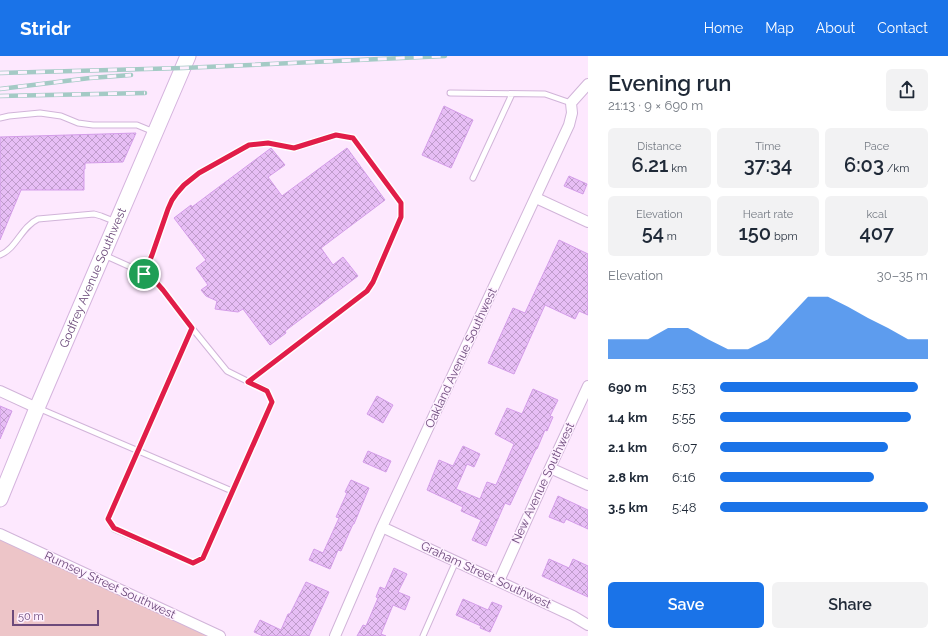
<!DOCTYPE html>
<html lang="en">
<head>
<meta charset="utf-8">
<style>
	:root { --surface:#fff; --page:#f2f2f3; --text:#1f2937; --muted:#747a83; --accent:#1a73e8 }
	body { margin:0; font-family:Raleway,sans-serif; background:var(--page); color:var(--text); height:100vh; display:flex; flex-direction:column; font-size:15px; white-space:nowrap }
	* { box-sizing:border-box; margin:0 }
	p { font-size:13px; color:var(--muted) }
	.icon { flex:none; width:22px; height:22px; fill:none; stroke:currentColor; stroke-width:2; stroke-linecap:round; stroke-linejoin:round }
	.map { position:relative; flex:1; overflow:hidden }
	.sheet { display:flex; flex-direction:column; background:var(--surface); width:360px }
	.sheet>* { flex:none }
	.scale { position:absolute; left:12px; bottom:10px; width:87px; box-sizing:border-box; padding-left:4px; border:2px solid #6c4a7b; border-top:0; font-size:11px; line-height:14px; white-space:nowrap; color:#6c4a7b; -webkit-text-stroke:3px #fef0ff; paint-order:stroke }
	.pin { position:absolute; display:grid; place-items:center; width:34px; height:34px; color:#fff; margin:-17px; border:2px solid #fff; border-radius:50%; box-shadow:0 1px 4px #0007 }
	.round { display:grid; place-items:center; flex:none; width:42px; height:42px; border-radius:6px; background:var(--page) }
	.headline { display:flex; align-items:center; justify-content:space-between; height:68px; padding:0 20px }
	h1 { font-size:22px; font-weight:600; line-height:30px }
	.metrics { display:grid; grid-template-columns:repeat(3,1fr); gap:6px; height:68px; padding:4px 20px }
	.metrics div { display:grid; align-content:center; border-radius:6px; background:var(--page); text-align:center }
	.metrics b { font-size:20px; font-weight:600 }
	.metrics small { font-size:11px; font-weight:400 }
	.metrics p { font-size:11px }
	.chart { height:112px; padding:8px 20px }
	.chart p { display:flex; justify-content:space-between }
	.chart svg { width:100%; height:72px; margin-top:4px; fill:var(--accent); opacity:.7 }
	.primary-button { display:flex; gap:8px; margin-top:auto; padding:8px 20px }
	.primary-button a { flex:1; height:46px; border-radius:6px; background:var(--accent); color:#fff; font-size:16px; font-weight:600; line-height:46px; text-align:center }
	.primary-button a+a { background:var(--page); color:var(--text) }
	ul { padding:0 20px; list-style:none; font-size:13px }
	li { display:grid; grid-template-columns:64px 48px 1fr; align-items:center; height:30px }
	li i { height:10px; border-radius:5px; background:var(--accent) }
	header { display:flex; align-items:center; gap:24px; box-sizing:border-box; height:56px; padding:0 20px; background:var(--accent); color:#fff }
	header strong { font-size:19px }
	nav { display:flex; gap:22px; margin-inline-start:auto; font-size:14px }
	main { display:flex; flex:1; min-height:0 }
	.map>svg:first-child { display:block }
	.park { fill:#edc5c8 }
	.building { fill:url(#building-cross-hatch); stroke:#d49de9 }
	.lines { fill:none; stroke-linecap:round; stroke-linejoin:round }
	.service-casing { stroke:#d1b4d9; stroke-width:7 }
	.minor-casing { stroke:#d1b4d9; stroke-width:12 }
	.secondary-casing { stroke:#d5b4de; stroke-width:17 }
	.service { stroke:#fff; stroke-width:5 }
	.minor { stroke:#fff; stroke-width:10 }
	.secondary { stroke:#fff; stroke-width:15 }
	.rail-casing { stroke:#a4cac5; stroke-width:4.5 }
	.rail { stroke:#fef0ff; stroke-width:3; stroke-dasharray:9; stroke-linecap:butt }
	.route-casing { stroke:#fff; stroke-width:8 }
	.route { stroke:#e11d48; stroke-width:5 }
	.labels { text-anchor:middle; dominant-baseline:central; stroke-width:3; stroke-linejoin:round; paint-order:stroke }
	.street-label { font-size:12px; fill:#6c4a7b; stroke:#fef0ff }
</style>
</head>
<body>
<header>
<strong>Stridr</strong>
<nav><a>Home</a><a>Map</a><a>About</a><a>Contact</a></nav>
</header>
<main>
<div class="map">
<svg width="588" height="580" viewBox="0 0 588 580">
	<defs>
		<pattern id="building-cross-hatch" width="8" height="8" patternUnits="userSpaceOnUse"><rect width="8" height="8" fill="#e7bef5"/><path d="M0 0l8 8M0 8l8-8" fill="none" stroke="#bf9ccb"/></pattern>
	</defs>
	<rect width="100%" height="100%" fill="#fde8fe"/>
	<path class="park" d="M0,478L220,580H0Z"/>
	<path class="building" d="M444,50L473,64L451,112L422,99Z
		M136,77L123,106L85,107V113H84V134H21L0,184V81Z
		M271,92L285,109L268,121L282,140L347,92L385,144L321,192L333,209L343,201L358,220L285,275L286,277L270,289L243,253L238,256L215,253L217,245L206,240L201,234L208,229L196,212L206,204L174,162L191,149L192,151Z
		M569,120L587,128L583,138L564,130Z
		M559,184L588,198V259L579,255L575,263L545,249L514,318L488,307L513,252L525,257Z
		M533,333L558,344L550,360L553,361L547,375L545,374L537,393H536L510,449L505,447L486,490L472,484L481,464L461,455L463,451L427,434L439,404L453,410L463,390L480,398L474,411L467,408L456,433L480,443L487,426L496,429L514,388L495,378L507,352L522,358Z
		M377,340L393,349L383,367L367,358Z
		M0,350L12,355L0,383Z
		M368,395L391,405L386,416L363,406Z
		M351,424L369,432L354,468H353L341,495L338,494L330,513L309,504L314,493L323,497L339,462L336,461L347,437L345,436Z
		M558,440L588,454V473L566,463L564,467L549,461Z
		M549,503L569,512L573,503L588,510V541L542,520Z
		M394,512L407,518L398,536L410,541L405,554L393,549L381,578L386,580H357L363,569L366,570L378,542L376,541L380,531L385,533Z
		M306,526L329,536L309,580H263L254,576L260,564L281,574L288,558H290Z
		M463,543L488,554L492,546L502,550L490,576L480,572L481,570L456,559Z"/>
	<g class="lines">
		<g class="service-casing">
			<path id="service" d="M450,37L545,38L571,47
				M0,62L9,60L40,57L61,60L78,67L93,69H137L154,76
				M473,122L512,38
				M0,199C17,192 21,171 38,163L94,158L101,160L116,166
				M104,199L144,217L155,225L163,234L192,272L227,315L267,335L272,346L203,502L193,507L114,473L108,463L192,272
				M144,217L153,196L168,153L172,144L177,137L184,129L199,117L249,89L268,87L294,92L336,79L353,82L401,147V161L373,225L367,235L248,326
				M38,352L232,435
				M423,580L456,505"/>
		</g>
		<g class="minor-casing">
			<path id="minor" d="M536,142L588,166
				M0,335L37,352
				M550,412L588,429
				M382,471L573,560L588,569
				M0,478L220,580
				M499,525L550,412L588,330
				M335,580L382,471L569,69L572,57L571,47L588,28"/>
		</g>
		<g class="secondary-casing">
			<g id="secondary">
				<path id="s1" d="M0,443L37,352L188,0"/>
			</g>
		</g>
		<use href="#service" class="service"/>
		<use href="#minor" class="minor"/>
		<use href="#secondary" class="secondary"/>
		<g class="rail-casing">
			<path id="rail" d="M0,17L183,12L445,0
				M0,33L90,22L131,19
				M0,40L145,37"/>
		</g>
		<use href="#rail" class="rail"/>
	</g>
	<g class="lines">
		<g class="route-casing">
			<path id="route" d="M336,79L353,82L401,147V161L373,226L367,235L248,326L267,335L272,346L203,502L193,507L114,472L108,463L192,272L163,234L155,225L144,218L152,199L168,153L172,144L177,137L184,129L199,117L249,89L268,87L294,92Z"/>
		</g>
		<use href="#route" class="route"/>
	</g>
	<g class="labels">
		<g class="street-label">
			<text stroke="none"><textPath href="#s1" startOffset="240">Godfrey Avenue Southwest</textPath></text>
			<text transform="translate(461 302) rotate(-65)">Oakland Avenue Southwest</text>
			<text transform="translate(543 427) rotate(-65)">New Avenue Southwest</text>
			<text transform="translate(486 519) rotate(25)">Graham Street Southwest</text>
			<text transform="translate(110 529) rotate(25)">Rumsey Street Southwest</text>
		</g>
	</g>
</svg>
<div class="scale">50 m</div>
<div class="pin" style="left:144px;top:218px;background:#1e9e55"><svg class="icon" aria-label="arrive" viewBox="0 0 24 24"><path d="M6 21V4h12l-3 4 3 4H6"/></svg></div>
</div>
<section class="sheet">
<div class="headline"><div><h1>Evening run</h1><p>21:13 · 9 × 690 m</p></div><a class="round"><svg class="icon" aria-label="share" viewBox="0 0 24 24"><path d="M12 15V3M7 8l5-5 5 5M5 13v7h14v-7"/></svg></a></div>
<div class="metrics">
<div><p>Distance</p><b>6.21<small> km</small></b></div>
<div><p>Time</p><b>37:34</b></div>
<div><p>Pace</p><b>6:03<small> /km</small></b></div>
</div>
<div class="metrics">
<div><p>Elevation</p><b>54<small> m</small></b></div>
<div><p>Heart rate</p><b>150<small> bpm</small></b></div>
<div><p>kcal</p><b>407</b></div>
</div>
<div class="chart"><p><span>Elevation</span>30–35 m</p>
<svg viewBox="0 0 160 44" preserveAspectRatio="none"><path d="M0 44V32L10 32L20 32L30 25L40 25L50 32L60 38L70 38L80 32L90 19L100 6L110 6L120 12L130 19L140 25L150 32L160 32V44z"/></svg>
</div>
<ul>
<li><b>690 m</b>5:53<i style="width:95%"></i></li>
<li><b>1.4 km</b>5:55<i style="width:92%"></i></li>
<li><b>2.1 km</b>6:07<i style="width:81%"></i></li>
<li><b>2.8 km</b>6:16<i style="width:74%"></i></li>
<li><b>3.5 km</b>5:48<i style="width:100%"></i></li>
</ul>
<div class="primary-button"><a>Save</a><a>Share</a></div>
</section>
</main>
</body>
</html>
